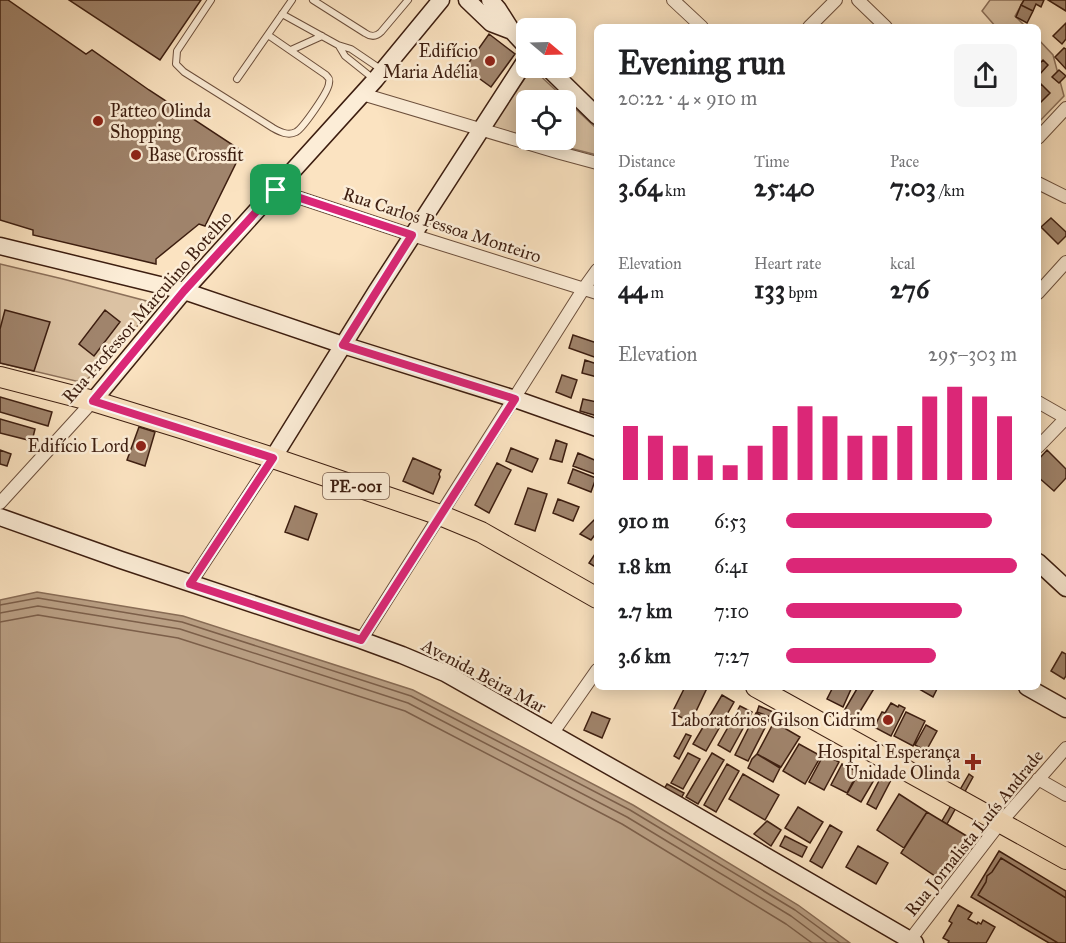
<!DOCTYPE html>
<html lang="en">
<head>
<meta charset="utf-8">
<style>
	:root { --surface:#fff; --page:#f6f6f6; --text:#202124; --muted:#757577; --accent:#db2777 }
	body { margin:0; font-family:"IM FELL Great Primer",serif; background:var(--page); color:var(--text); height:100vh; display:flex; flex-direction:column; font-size:22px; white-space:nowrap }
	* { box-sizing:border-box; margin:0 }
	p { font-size:20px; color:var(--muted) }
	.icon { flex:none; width:33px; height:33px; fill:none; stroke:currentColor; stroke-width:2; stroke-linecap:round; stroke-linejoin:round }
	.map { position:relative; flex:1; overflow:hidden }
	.details { position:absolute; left:594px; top:24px; width:447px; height:666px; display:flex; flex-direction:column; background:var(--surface); border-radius:9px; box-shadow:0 3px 15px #0003 }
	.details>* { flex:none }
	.needle { width:39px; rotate:109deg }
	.buttons { position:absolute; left:516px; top:18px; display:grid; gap:12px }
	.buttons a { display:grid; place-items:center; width:60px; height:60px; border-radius:9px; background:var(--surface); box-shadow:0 3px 15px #0003; font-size:30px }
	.pin { position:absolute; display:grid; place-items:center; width:51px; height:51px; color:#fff; margin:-26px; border-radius:12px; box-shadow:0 3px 9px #0006 }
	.round { display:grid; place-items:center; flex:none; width:63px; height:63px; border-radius:9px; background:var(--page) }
	.summary { display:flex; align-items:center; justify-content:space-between; height:102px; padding:0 24px }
	h1 { font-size:33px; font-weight:800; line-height:45px }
	.metrics { display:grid; grid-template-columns:repeat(3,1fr); gap:9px; height:102px; padding:6px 24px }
	.metrics div { display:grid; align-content:center }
	.metrics b { font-size:26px; font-weight:800 }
	.metrics small { font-size:16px; font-weight:400 }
	.metrics p { font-size:16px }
	.chart { height:168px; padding:12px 24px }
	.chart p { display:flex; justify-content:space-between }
	.chart svg { width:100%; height:108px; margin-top:6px; stroke:var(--accent); stroke-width:6 }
	ul { padding:0 24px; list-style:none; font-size:20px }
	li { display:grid; grid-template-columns:96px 72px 1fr; align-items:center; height:45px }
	li i { height:15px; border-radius:8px; background:var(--accent) }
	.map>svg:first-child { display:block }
	.green { fill:#dbc2a3; stroke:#8c705a; stroke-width:1.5 }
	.water { fill:#baa085; stroke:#886c56; stroke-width:1.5 }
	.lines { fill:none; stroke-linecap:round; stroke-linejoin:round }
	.shore { stroke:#7c5f4a; stroke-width:1.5 }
	.building { fill:#a0846c; stroke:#3d1e10; stroke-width:1.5 }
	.lane-casing { stroke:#6c4f3c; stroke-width:8 }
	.street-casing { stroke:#6c4f3c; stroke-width:14 }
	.secondary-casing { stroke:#3d1e10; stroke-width:19 }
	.primary-casing { stroke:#3d1e10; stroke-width:22 }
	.lane { stroke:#fcedd7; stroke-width:6 }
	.street { stroke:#fcedd7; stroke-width:12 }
	.secondary { stroke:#fcedd7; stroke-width:16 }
	.primary { stroke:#fbe3c1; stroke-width:20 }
	.route-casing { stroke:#fff; stroke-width:12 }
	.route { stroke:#db2777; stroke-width:8 }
	.poi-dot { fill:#8f2418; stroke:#fcedd7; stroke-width:2 }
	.labels { text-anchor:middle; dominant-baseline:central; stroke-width:5; stroke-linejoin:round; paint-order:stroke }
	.shield { fill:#fcedd7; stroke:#765c4c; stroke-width:1.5 }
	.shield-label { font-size:16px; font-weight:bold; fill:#3d1e10 }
	.poi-label { font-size:18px; fill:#3d1e10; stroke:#fcedd7; text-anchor:end }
	.street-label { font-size:18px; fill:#3d1e10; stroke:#fcedd7 }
</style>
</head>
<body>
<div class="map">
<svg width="1066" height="943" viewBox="0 0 1066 943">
	<rect width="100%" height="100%" fill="#fbe3c1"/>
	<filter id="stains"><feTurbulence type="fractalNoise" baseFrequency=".00333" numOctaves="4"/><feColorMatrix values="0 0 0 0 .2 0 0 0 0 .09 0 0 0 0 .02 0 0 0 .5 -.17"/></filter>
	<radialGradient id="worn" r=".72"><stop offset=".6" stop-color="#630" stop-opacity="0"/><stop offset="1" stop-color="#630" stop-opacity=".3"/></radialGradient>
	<path class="green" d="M990,0H1024L1015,16L1026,27H996L982,11Z
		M1038,39L1053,55L1064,96L1038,123Z
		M532,68L597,129V155L538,140H566V100H526V136L491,127Z
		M0,264L63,279L158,304L84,383L0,363Z"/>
	<path class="water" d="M37,592L183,616L413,690L633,805L798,905L850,943H0V600Z"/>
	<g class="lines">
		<path class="shore" d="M0,605L38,598L182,622L411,696L630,810L795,910L840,943
			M0,613L38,606L180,629L408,703L627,817L791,916L827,943
			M0,622L38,615L178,638L405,711L622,824L786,924L812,943"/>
	</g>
	<path class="building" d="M0,0H8L86,54L92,50L149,90L242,151L205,226L199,224L156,259V264L33,235V230L0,220Z
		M69,0H201L160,60Z
		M1024,0H1044L1041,7L1036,4L1033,11L1021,5Z
		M1048,0H1066V11Z
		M1021,5L1033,11L1027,23L1016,17Z
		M1066,23V39L1062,44L1053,36Z
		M489,34L515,54L491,87L465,68Z
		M1064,48L1066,49V69L1055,57Z
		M1043,60L1048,65L1040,74L1038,72V65Z
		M1059,70L1066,76L1059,83L1052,77Z
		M1041,84L1050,93L1038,105V87Z
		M1051,218L1066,232V236L1058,244L1041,227Z
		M5,310L50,322L34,371L0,363V329Z
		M105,310L120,322L94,356L79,344Z
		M573,335L597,343V358L569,348Z
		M585,360L597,364V377L582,373Z
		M562,375L577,380L571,398L556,392Z
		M0,397L52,412L48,426L0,412Z
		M583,399L597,402V416L580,411Z
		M0,419L35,429L32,441L0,433Z
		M139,427L155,432L145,466L127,460Z
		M556,440L567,444L562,462L550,459Z
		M511,448L538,459L532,472L506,461Z
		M0,450L11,454L7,466L0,464Z
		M1047,450L1066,469V478L1054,491L1038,477V460Z
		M578,453L597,461V475L573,466Z
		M413,458L441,470L439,474L440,477L433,494L403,481Z
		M497,463L511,470L489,513L475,505Z
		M573,469L596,478L591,492L568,483Z
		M528,488L547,494L535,531L515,524Z
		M558,499L579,507L573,521L553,513Z
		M295,506L317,514L308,540L285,532Z
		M597,517V532L591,540L580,534Z
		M597,551V568L589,563Z
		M1062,652L1066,654V676L1064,679L1051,671Z
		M685,687H705L707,688L691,722L672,713Z
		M833,687H852L843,707L827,699Z
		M858,687H875L856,718L844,711Z
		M920,687H938L933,697L919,689Z
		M722,695L734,702L706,751L693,744Z
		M891,703L898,707L899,705L905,708L891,736L874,727L882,712L885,713Z
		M740,706L752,712L730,752L718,745Z
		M759,706L773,712L771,717L757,712Z
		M592,712L610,719L602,738L584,730Z
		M906,712L925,721L913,746L894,736Z
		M756,713L769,720L748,761L735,755Z
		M774,722L800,737L781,767L757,754Z
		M926,725L937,731L926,751L915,745Z
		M686,734L691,736L679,759L674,756Z
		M799,744L821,756L805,784L783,771Z
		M688,753L700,759L683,789L671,783Z
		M712,753L724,760L698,804L686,797Z
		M757,754L780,768L773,782L748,768L752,759Z
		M824,754L839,762L824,790L809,782Z
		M727,764L739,771L716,812L704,805Z
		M842,764L858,772L847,793L831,785Z
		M860,771L874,780L861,802L847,794Z
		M743,774L779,795L765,820L729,799Z
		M969,774L973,777L947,824L942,821Z
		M882,775L891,780L876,809L867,804Z
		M667,784L684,793L680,800L663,791Z
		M899,794L927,812L904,848L877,830Z
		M798,807L823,822L810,843L785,828Z
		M927,812L970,838L938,878L901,853Z
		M767,821L781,830L771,846L754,834Z
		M830,825L842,832L822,868L810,861Z
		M785,836L807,847L802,857L780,846Z
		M858,846L888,863L876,884L846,867Z
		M999,851L1066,891V943H1049L971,897Z
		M1001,858L1066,898V943H1058L978,895L986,882L987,876L992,872Z
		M958,905L972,913L968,919L977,924L978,922L981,924L983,920L995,927L986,943H948L949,941L943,938L952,923L949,921Z"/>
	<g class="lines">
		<g class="lane-casing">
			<path id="lane" d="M211,0L177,51L176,64L184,72L273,128C280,132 288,136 296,132C303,128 329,91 329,83C330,78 329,79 326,75L268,35
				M313,0L365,33C371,37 376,37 381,32L408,0
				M282,14L338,45L351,49L382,70
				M339,46L345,56L375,80
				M291,50L322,36
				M237,79L292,0"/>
		</g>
		<g class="street-casing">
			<path id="street" d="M673,0L702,27
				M858,0L886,27
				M809,27L836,0
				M362,94L560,153L597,163
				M1038,138L1066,108
				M1038,183L1066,197
				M276,190L412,235L597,293
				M1038,293L1066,262
				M1038,402L1066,418
				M1038,447L1066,418
				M0,503L93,401
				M190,584L273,458
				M361,640L584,288L597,270
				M552,734L597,670
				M1038,779L1066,795
				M910,940L1000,823L1066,748"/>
		</g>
		<g class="secondary-casing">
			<path id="secondary" d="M467,0L491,23L512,31
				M490,0L498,9L512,31L526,46
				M548,68L597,116
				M0,246L184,291L343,345L515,399L597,428
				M93,401L184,291L375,80L441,0
				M273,458L376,292L526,60
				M0,517L121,560L361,640L402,655L445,673L678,805L915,943
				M1038,562L1066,588
				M1027,687L1066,709"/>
		</g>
		<g class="primary-casing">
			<path id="primary" d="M0,377L93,401L184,429L273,458L440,515L481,532L597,598
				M756,687L1066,859"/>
		</g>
		<use href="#lane" class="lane"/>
		<use href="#street" class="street"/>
		<use href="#secondary" class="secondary"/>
		<use href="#primary" class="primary"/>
	</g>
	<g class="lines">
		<g class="route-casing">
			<path id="route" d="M276,190L412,235L343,345L515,399L361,640L190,584L273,458L93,401L184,291Z"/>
		</g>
		<use href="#route" class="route"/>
	</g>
	<g class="poi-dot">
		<circle cx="490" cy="61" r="6"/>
		<circle cx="98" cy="121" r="6"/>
		<circle cx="136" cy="155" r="6"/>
		<circle cx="141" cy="446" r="6"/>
		<circle cx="888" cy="720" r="6"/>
		<path d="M970 753h6v6h6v6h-6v6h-6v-6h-6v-6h6z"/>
	</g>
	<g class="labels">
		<rect class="shield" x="323" y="473" width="66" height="26" rx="4.5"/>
		<g class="shield-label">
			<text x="356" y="486">PE-001</text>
		</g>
		<g class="poi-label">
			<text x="478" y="51">Edifício<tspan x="478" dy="21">Maria Adélia</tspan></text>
			<text x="110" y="111" text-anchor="start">Patteo Olinda<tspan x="110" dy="21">Shopping</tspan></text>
			<text x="148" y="155" text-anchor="start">Base Crossfit</text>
			<text x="129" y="446">Edifício Lord</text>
			<text x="876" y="720">Laboratórios Gilson Cidrim</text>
			<text x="960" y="752">Hospital Esperança<tspan x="960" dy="21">Unidade Olinda</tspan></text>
		</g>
		<g class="street-label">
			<text transform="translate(442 225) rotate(18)">Rua Carlos Pessoa Monteiro</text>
			<text transform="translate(147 307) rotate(-49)">Rua Professor Marculino Botelho</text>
			<text transform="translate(484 676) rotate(28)">Avenida Beira Mar</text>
			<text transform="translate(974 833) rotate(-51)">Rua Jornalista Luís Andrade</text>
		</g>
	</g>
	<rect width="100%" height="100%" filter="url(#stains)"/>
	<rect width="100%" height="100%" fill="url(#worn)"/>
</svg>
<div class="buttons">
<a><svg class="needle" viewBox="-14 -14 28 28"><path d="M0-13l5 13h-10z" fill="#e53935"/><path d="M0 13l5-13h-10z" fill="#757577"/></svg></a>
<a><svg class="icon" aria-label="locate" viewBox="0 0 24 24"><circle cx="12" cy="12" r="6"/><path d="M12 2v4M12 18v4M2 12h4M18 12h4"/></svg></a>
</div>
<div class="pin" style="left:276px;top:190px;background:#1e9e55"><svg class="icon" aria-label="arrive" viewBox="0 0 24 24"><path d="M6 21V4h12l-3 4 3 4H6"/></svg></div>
<section class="details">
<div class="summary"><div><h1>Evening run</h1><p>20:22 · 4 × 910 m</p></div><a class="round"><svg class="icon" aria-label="share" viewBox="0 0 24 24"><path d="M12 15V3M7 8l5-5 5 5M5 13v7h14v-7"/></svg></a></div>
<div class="metrics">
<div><p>Distance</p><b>3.64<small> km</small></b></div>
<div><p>Time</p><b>25:40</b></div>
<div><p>Pace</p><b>7:03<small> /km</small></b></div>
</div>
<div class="metrics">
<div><p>Elevation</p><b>44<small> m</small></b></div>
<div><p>Heart rate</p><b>133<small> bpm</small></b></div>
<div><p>kcal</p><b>276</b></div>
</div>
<div class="chart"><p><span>Elevation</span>295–303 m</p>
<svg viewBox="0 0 160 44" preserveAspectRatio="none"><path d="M5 44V22M15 44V26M25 44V30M35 44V34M45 44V38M55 44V30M65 44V22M75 44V14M85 44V18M95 44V26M105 44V26M115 44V22M125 44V10M135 44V6M145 44V10M155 44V18"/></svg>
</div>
<ul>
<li><b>910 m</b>6:53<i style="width:89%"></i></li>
<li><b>1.8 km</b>6:41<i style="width:100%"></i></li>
<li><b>2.7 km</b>7:10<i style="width:76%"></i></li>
<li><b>3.6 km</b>7:27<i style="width:65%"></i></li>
</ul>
</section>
</div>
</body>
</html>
